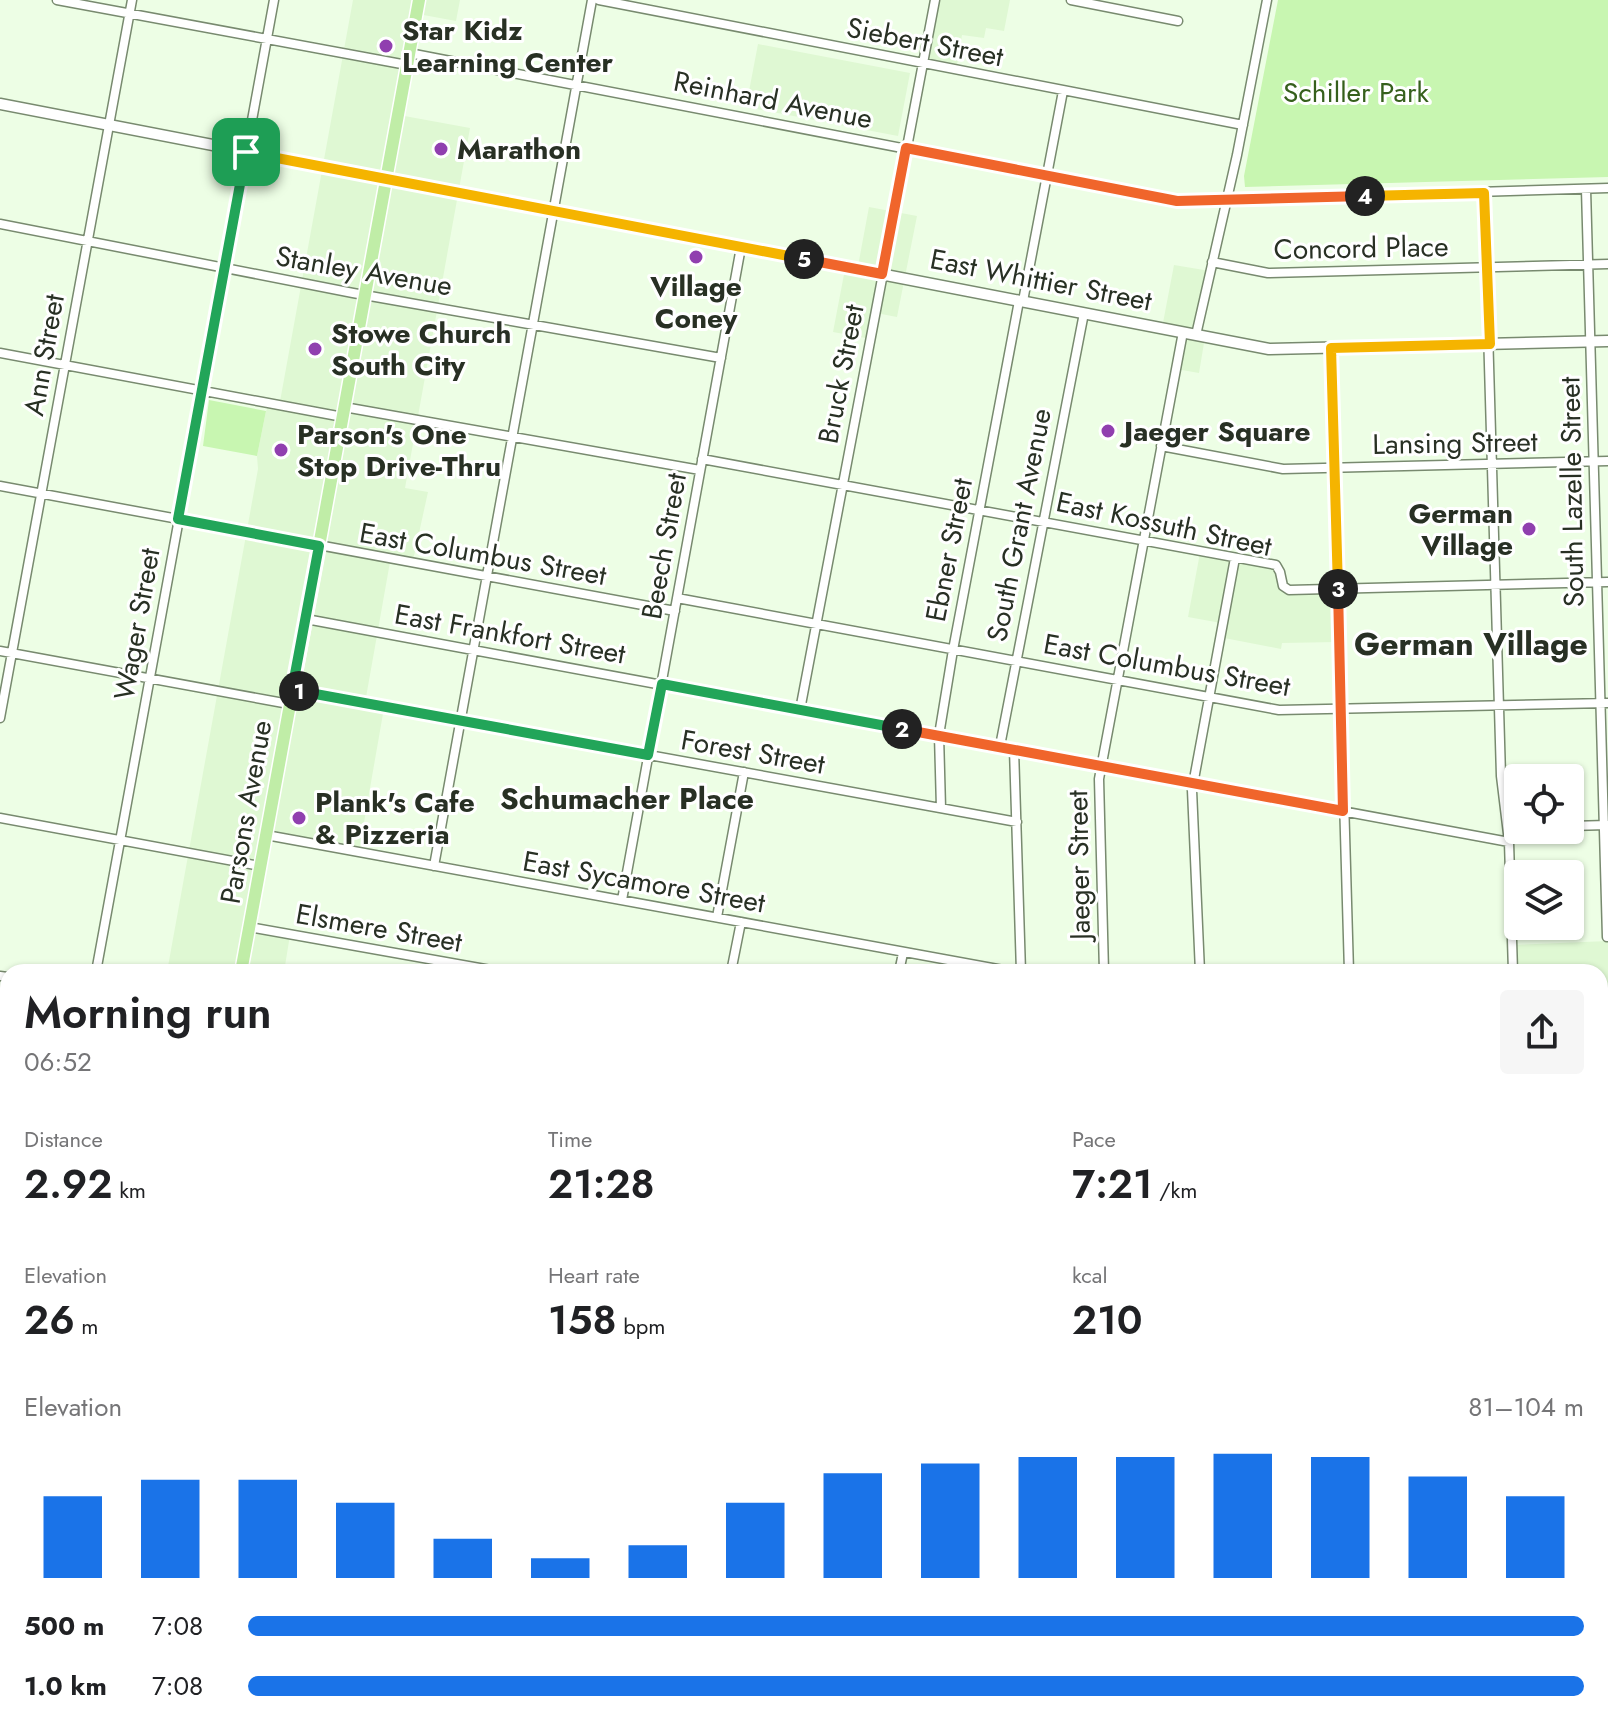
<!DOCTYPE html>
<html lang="en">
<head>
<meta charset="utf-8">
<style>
	:root { --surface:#fff; --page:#f6f6f6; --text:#202124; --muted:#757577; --accent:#1a73e8 }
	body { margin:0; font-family:Jost,sans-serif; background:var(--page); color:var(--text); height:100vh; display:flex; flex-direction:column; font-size:30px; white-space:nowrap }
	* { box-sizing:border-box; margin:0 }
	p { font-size:26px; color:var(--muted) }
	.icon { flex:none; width:44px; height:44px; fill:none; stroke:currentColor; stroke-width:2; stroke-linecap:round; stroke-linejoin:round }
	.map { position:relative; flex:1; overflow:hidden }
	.side { position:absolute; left:0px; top:964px; width:1608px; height:770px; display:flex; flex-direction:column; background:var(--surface); border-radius:24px 24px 0 0; box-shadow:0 2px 6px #0004 }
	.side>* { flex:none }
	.controls { position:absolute; left:1504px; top:764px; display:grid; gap:16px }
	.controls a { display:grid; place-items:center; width:80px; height:80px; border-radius:8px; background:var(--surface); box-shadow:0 2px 6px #0004; font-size:40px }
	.pin { position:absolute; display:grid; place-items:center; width:68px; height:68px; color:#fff; margin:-34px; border-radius:16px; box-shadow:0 4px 12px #0006 }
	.km { position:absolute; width:40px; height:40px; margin:-20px; border-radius:50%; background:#222; color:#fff; font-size:22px; line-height:40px; text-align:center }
	.round { display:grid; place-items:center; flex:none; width:84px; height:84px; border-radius:8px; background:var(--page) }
	.headline { display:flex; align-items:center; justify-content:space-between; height:136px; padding:0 24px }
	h1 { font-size:44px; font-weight:600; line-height:60px }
	.figures { display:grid; grid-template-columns:repeat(3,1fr); gap:12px; height:136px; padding:8px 24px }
	.figures div { display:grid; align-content:center }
	.figures b { font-size:40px; font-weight:600 }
	.figures small { font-size:22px; font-weight:400 }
	.figures p { font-size:22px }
	.chart { height:224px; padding:16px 24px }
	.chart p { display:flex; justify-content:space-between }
	.chart svg { width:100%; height:144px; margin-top:8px; stroke:var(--accent); stroke-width:6 }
	ul { padding:0 24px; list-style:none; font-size:26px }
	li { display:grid; grid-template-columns:128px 96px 1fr; align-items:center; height:60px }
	li i { height:20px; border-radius:10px; background:var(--accent) }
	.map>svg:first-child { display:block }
	.built { fill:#dff8d3 }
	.green { fill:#c8f6b1 }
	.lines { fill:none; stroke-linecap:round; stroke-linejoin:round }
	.minor-casing { stroke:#788a6f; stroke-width:11 }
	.tertiary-casing { stroke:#788a6f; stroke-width:13 }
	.primary-casing { stroke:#fff; stroke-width:15 }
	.motorway-casing { stroke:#fff; stroke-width:17 }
	.minor { stroke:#fff; stroke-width:8 }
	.tertiary { stroke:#fff; stroke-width:10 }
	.primary { stroke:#c0eda7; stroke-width:12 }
	.motorway { stroke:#96e16c; stroke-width:14 }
	.tertiary-bridge-casing { stroke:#788a6f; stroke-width:13; stroke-linecap:butt }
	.primary-bridge-casing { stroke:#fff; stroke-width:15; stroke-linecap:butt }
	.motorway-bridge-casing { stroke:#fff; stroke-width:17; stroke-linecap:butt }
	.tertiary-bridge { stroke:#fff; stroke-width:10 }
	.primary-bridge { stroke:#c0eda7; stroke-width:12 }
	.motorway-bridge { stroke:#96e16c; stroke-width:14 }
	.split-1-casing { stroke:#fff; stroke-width:16 }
	.split-2-casing { stroke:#fff; stroke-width:16 }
	.split-3-casing { stroke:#fff; stroke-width:16 }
	.split-4-casing { stroke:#fff; stroke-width:16 }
	.split-5-casing { stroke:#fff; stroke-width:16 }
	.split-6-casing { stroke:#fff; stroke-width:16 }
	.split-1 { stroke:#22a559; stroke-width:10 }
	.split-2 { stroke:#22a559; stroke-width:10 }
	.split-3 { stroke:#f0652b; stroke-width:10 }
	.split-4 { stroke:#f5b400; stroke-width:10 }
	.split-5 { stroke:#f0652b; stroke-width:10 }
	.split-6 { stroke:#f5b400; stroke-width:10 }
	.poi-dot { fill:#903faf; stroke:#fff; stroke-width:3 }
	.labels { text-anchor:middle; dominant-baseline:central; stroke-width:6; stroke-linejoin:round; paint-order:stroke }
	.poi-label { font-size:28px; font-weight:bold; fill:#283024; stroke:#fff; text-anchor:start }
	.street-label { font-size:28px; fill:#283024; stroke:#fff }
	.park-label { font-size:28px; fill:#36601c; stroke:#fff }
	.neighbourhood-label { font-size:30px; font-weight:bold; fill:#283024; stroke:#fff }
	.quarter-label { font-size:32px; font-weight:bold; fill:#283024; stroke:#fff }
</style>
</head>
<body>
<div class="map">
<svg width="1608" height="1733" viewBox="0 0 1608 1733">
	<rect width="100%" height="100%" fill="#edfee5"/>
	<path class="built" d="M353,0H460L456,21L418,14L399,115L470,128L405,488L428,492L412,565L390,562L365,703L384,708L359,851L265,835L251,925L290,935L284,972H167L258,469L257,456L266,411L269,405L279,407Z
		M934,0H1010L1004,31L986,28L984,38L962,35L956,71L922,64Z
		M758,44L910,73L898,136L746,107Z
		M869,207L917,216L897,317L876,313L871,339L833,332L846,264L858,266Z
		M1174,265L1210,271L1196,335L1205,337L1199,373L1176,369L1182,333L1162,328Z
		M1200,553L1274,567L1286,590H1335L1337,642L1282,643L1281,649L1219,637L1221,623L1188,617Z
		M1608,941V1029H1600V972H1513L1512,945Z
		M0,1105L8,1106V1672L0,1671Z
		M1600,1536L1608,1537V1622L1600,1620Z"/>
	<path class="green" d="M1278,0H1608V177L1245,187L1244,176Z
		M209,400L266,411L257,456L203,446Z
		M0,1285L8,1289L7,1321L0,1317Z
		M262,1726H358L346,1733H230Z
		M550,1726H711L712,1727L489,1733Z"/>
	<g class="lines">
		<g class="minor-casing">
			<path id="minor" d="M57,0L407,65
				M599,0L1243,125
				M1071,0L1178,21
				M409,53L1177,201L1608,188
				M1586,189L1607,937
				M1484,193L1501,776L1509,842L1513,972
				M0,224L353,293L721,358
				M1212,262L1268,273L1608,264
				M1023,301L1063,91
				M1196,335L1237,155L1267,0
				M1331,348L1349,972
				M0,353L343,417
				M344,407L700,470
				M1161,446L1283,469L1608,461
				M702,459L1276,565L1280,572L1283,586L1289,590L1608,582
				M0,486L675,611
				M677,598L1279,710L1608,703
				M306,619L1509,842
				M0,651L289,704
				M292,690L1017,822
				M800,710L935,0
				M0,718L132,0
				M1000,746L1084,313
				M1014,749L1021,972
				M941,808L939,735L953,650L1019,301
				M0,818L260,866
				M1570,826L1607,825
				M266,835L1014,972
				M434,866L592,0
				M622,900L741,247
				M717,917L744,772
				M249,927L502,972
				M96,972L274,0
				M731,972L741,922
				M899,972L903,953
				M1104,972L1099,779L1183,332
				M1200,972L1192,790L1235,558
				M0,976L8,977
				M1600,1079L1608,1081
				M0,1105L8,1106
				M1600,1248L1608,1250
				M1600,1324L1608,1325
				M0,1354L8,1360
				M1600,1464L1608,1466
				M1600,1536L1608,1537"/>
		</g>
		<g class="tertiary-casing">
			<path id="tertiary" d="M0,104L1269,349L1608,341
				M0,1679L8,1681"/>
		</g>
		<g class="primary-casing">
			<path id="primary" d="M241,972L419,0
				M0,1264L8,1268
				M1600,1613L1608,1614"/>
		</g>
		<g class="motorway-casing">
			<path id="motorway" d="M1600,1707L1608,1706
				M0,1715L8,1716
				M699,1726L711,1733
				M0,1730L14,1733
				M156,1732L213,1730L238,1726
				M438,1733L469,1726
				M830,1733L1027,1726
				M1462,1733L1608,1729"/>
		</g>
		<use href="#minor" class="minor"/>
		<use href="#tertiary" class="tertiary"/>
		<use href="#primary" class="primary"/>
		<use href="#motorway" class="motorway"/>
		<g class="tertiary-bridge-casing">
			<path id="tertiary-bridge" d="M927,1726V1733"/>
		</g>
		<g class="primary-bridge-casing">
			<path id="primary-bridge" d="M1529,1726V1733"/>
		</g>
		<g class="motorway-bridge-casing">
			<path id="motorway-bridge" d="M81,1727L156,1732"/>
		</g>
		<use href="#tertiary-bridge" class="tertiary-bridge"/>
		<use href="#primary-bridge" class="primary-bridge"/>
		<use href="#motorway-bridge" class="motorway-bridge"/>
	</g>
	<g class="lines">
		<g class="split-1-casing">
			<path id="split-1" d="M246,152L178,519L319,546L292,690L299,691"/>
		</g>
		<g class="split-2-casing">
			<path id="split-2" d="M299,691L648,755L662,684L902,729"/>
		</g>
		<g class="split-3-casing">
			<path id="split-3" d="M902,729L1343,811L1338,589"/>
		</g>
		<g class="split-4-casing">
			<path id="split-4" d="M1338,589L1331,348L1490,344L1484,193L1365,196"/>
		</g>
		<g class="split-5-casing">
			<path id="split-5" d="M804,259L882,274L906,148L1177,201L1365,196"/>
		</g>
		<g class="split-6-casing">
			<path id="split-6" d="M246,152L804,259"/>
		</g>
		<use href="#split-1" class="split-1"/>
		<use href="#split-2" class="split-2"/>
		<use href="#split-3" class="split-3"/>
		<use href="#split-4" class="split-4"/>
		<use href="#split-5" class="split-5"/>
		<use href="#split-6" class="split-6"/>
	</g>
	<g class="poi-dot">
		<circle cx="386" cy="46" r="8"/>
		<circle cx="441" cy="149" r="8"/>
		<circle cx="696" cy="257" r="8"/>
		<circle cx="315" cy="349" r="8"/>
		<circle cx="1108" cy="431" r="8"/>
		<circle cx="281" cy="450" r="8"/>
		<circle cx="1529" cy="529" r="8"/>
		<circle cx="299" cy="818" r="8"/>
	</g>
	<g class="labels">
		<g class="poi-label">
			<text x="402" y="30">Star Kidz<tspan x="402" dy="32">Learning Center</tspan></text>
			<text x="457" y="149">Marathon</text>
			<text x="696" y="286" text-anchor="middle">Village<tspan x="696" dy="32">Coney</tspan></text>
			<text x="331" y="333">Stowe Church<tspan x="331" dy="32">South City</tspan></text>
			<text x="1124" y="431">Jaeger Square</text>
			<text x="297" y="434">Parson's One<tspan x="297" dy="32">Stop Drive-Thru</tspan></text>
			<text x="1513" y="513" text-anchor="end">German<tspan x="1513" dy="32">Village</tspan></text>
			<text x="315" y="802">Plank's Cafe<tspan x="315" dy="32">&amp; Pizzeria</tspan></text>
		</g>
		<g class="street-label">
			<text transform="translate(925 42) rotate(11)">Siebert Street</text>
			<text transform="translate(773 100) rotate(11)">Reinhard Avenue</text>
			<text transform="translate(1361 248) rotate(-1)">Concord Place</text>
			<text transform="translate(364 271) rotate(10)">Stanley Avenue</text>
			<text transform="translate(1041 280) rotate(11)">East Whittier Street</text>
			<text transform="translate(44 355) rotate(-80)">Ann Street</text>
			<text transform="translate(841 374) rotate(-79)">Bruck Street</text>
			<text transform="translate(1455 443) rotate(-1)">Lansing Street</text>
			<text transform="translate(1572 492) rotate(-91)">South Lazelle Street</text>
			<text transform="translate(1164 524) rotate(12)">East Kossuth Street</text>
			<text transform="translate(1019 525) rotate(-79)">South Grant Avenue</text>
			<text transform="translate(664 546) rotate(-80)">Beech Street</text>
			<text transform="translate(949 550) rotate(-79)">Ebner Street</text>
			<text transform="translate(483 554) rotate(10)">East Columbus Street</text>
			<text transform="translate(137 624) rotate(-80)">Wager Street</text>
			<text transform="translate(510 634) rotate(10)">East Frankfort Street</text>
			<text transform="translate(1167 665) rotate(10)">East Columbus Street</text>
			<text transform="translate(753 752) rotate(10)">Forest Street</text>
			<text transform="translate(246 812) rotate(-80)">Parsons Avenue</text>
			<text transform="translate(1079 865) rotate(-91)">Jaeger Street</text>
			<text transform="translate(644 882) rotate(10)">East Sycamore Street</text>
			<text transform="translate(379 928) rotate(10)">Elsmere Street</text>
		</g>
		<g class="park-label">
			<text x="1356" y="92">Schiller Park</text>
		</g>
		<g class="neighbourhood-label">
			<text x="627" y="798">Schumacher Place</text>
		</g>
		<g class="quarter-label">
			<text x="1471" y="644">German Village</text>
		</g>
	</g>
</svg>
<div class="controls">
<a><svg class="icon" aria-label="locate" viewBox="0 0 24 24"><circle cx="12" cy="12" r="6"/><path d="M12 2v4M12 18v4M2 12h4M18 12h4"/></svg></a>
<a><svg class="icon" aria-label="layers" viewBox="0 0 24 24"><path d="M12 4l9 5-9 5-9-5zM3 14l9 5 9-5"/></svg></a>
</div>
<div class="pin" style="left:246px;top:152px;background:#1e9e55"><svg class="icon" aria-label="arrive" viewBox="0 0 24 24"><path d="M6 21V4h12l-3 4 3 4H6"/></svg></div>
<b class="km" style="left:299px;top:691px">1</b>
<b class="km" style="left:902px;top:729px">2</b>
<b class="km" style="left:1338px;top:589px">3</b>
<b class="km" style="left:1365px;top:196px">4</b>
<b class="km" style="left:804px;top:259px">5</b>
<section class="side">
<div class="headline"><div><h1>Morning run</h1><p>06:52</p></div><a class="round"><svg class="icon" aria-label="share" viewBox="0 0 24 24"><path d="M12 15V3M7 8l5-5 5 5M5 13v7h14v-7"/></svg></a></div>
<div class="figures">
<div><p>Distance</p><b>2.92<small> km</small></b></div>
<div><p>Time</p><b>21:28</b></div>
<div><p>Pace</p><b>7:21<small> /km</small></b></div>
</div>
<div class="figures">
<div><p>Elevation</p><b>26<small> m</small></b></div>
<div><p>Heart rate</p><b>158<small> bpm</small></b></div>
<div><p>kcal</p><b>210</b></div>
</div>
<div class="chart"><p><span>Elevation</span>81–104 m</p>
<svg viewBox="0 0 160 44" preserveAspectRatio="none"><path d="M5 44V19M15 44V14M25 44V14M35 44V21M45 44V32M55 44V38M65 44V34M75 44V21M85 44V12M95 44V9M105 44V7M115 44V7M125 44V6M135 44V7M145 44V13M155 44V19"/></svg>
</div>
<ul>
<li><b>500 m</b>7:08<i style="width:100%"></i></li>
<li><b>1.0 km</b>7:08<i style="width:100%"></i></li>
</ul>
</section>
</div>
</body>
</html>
